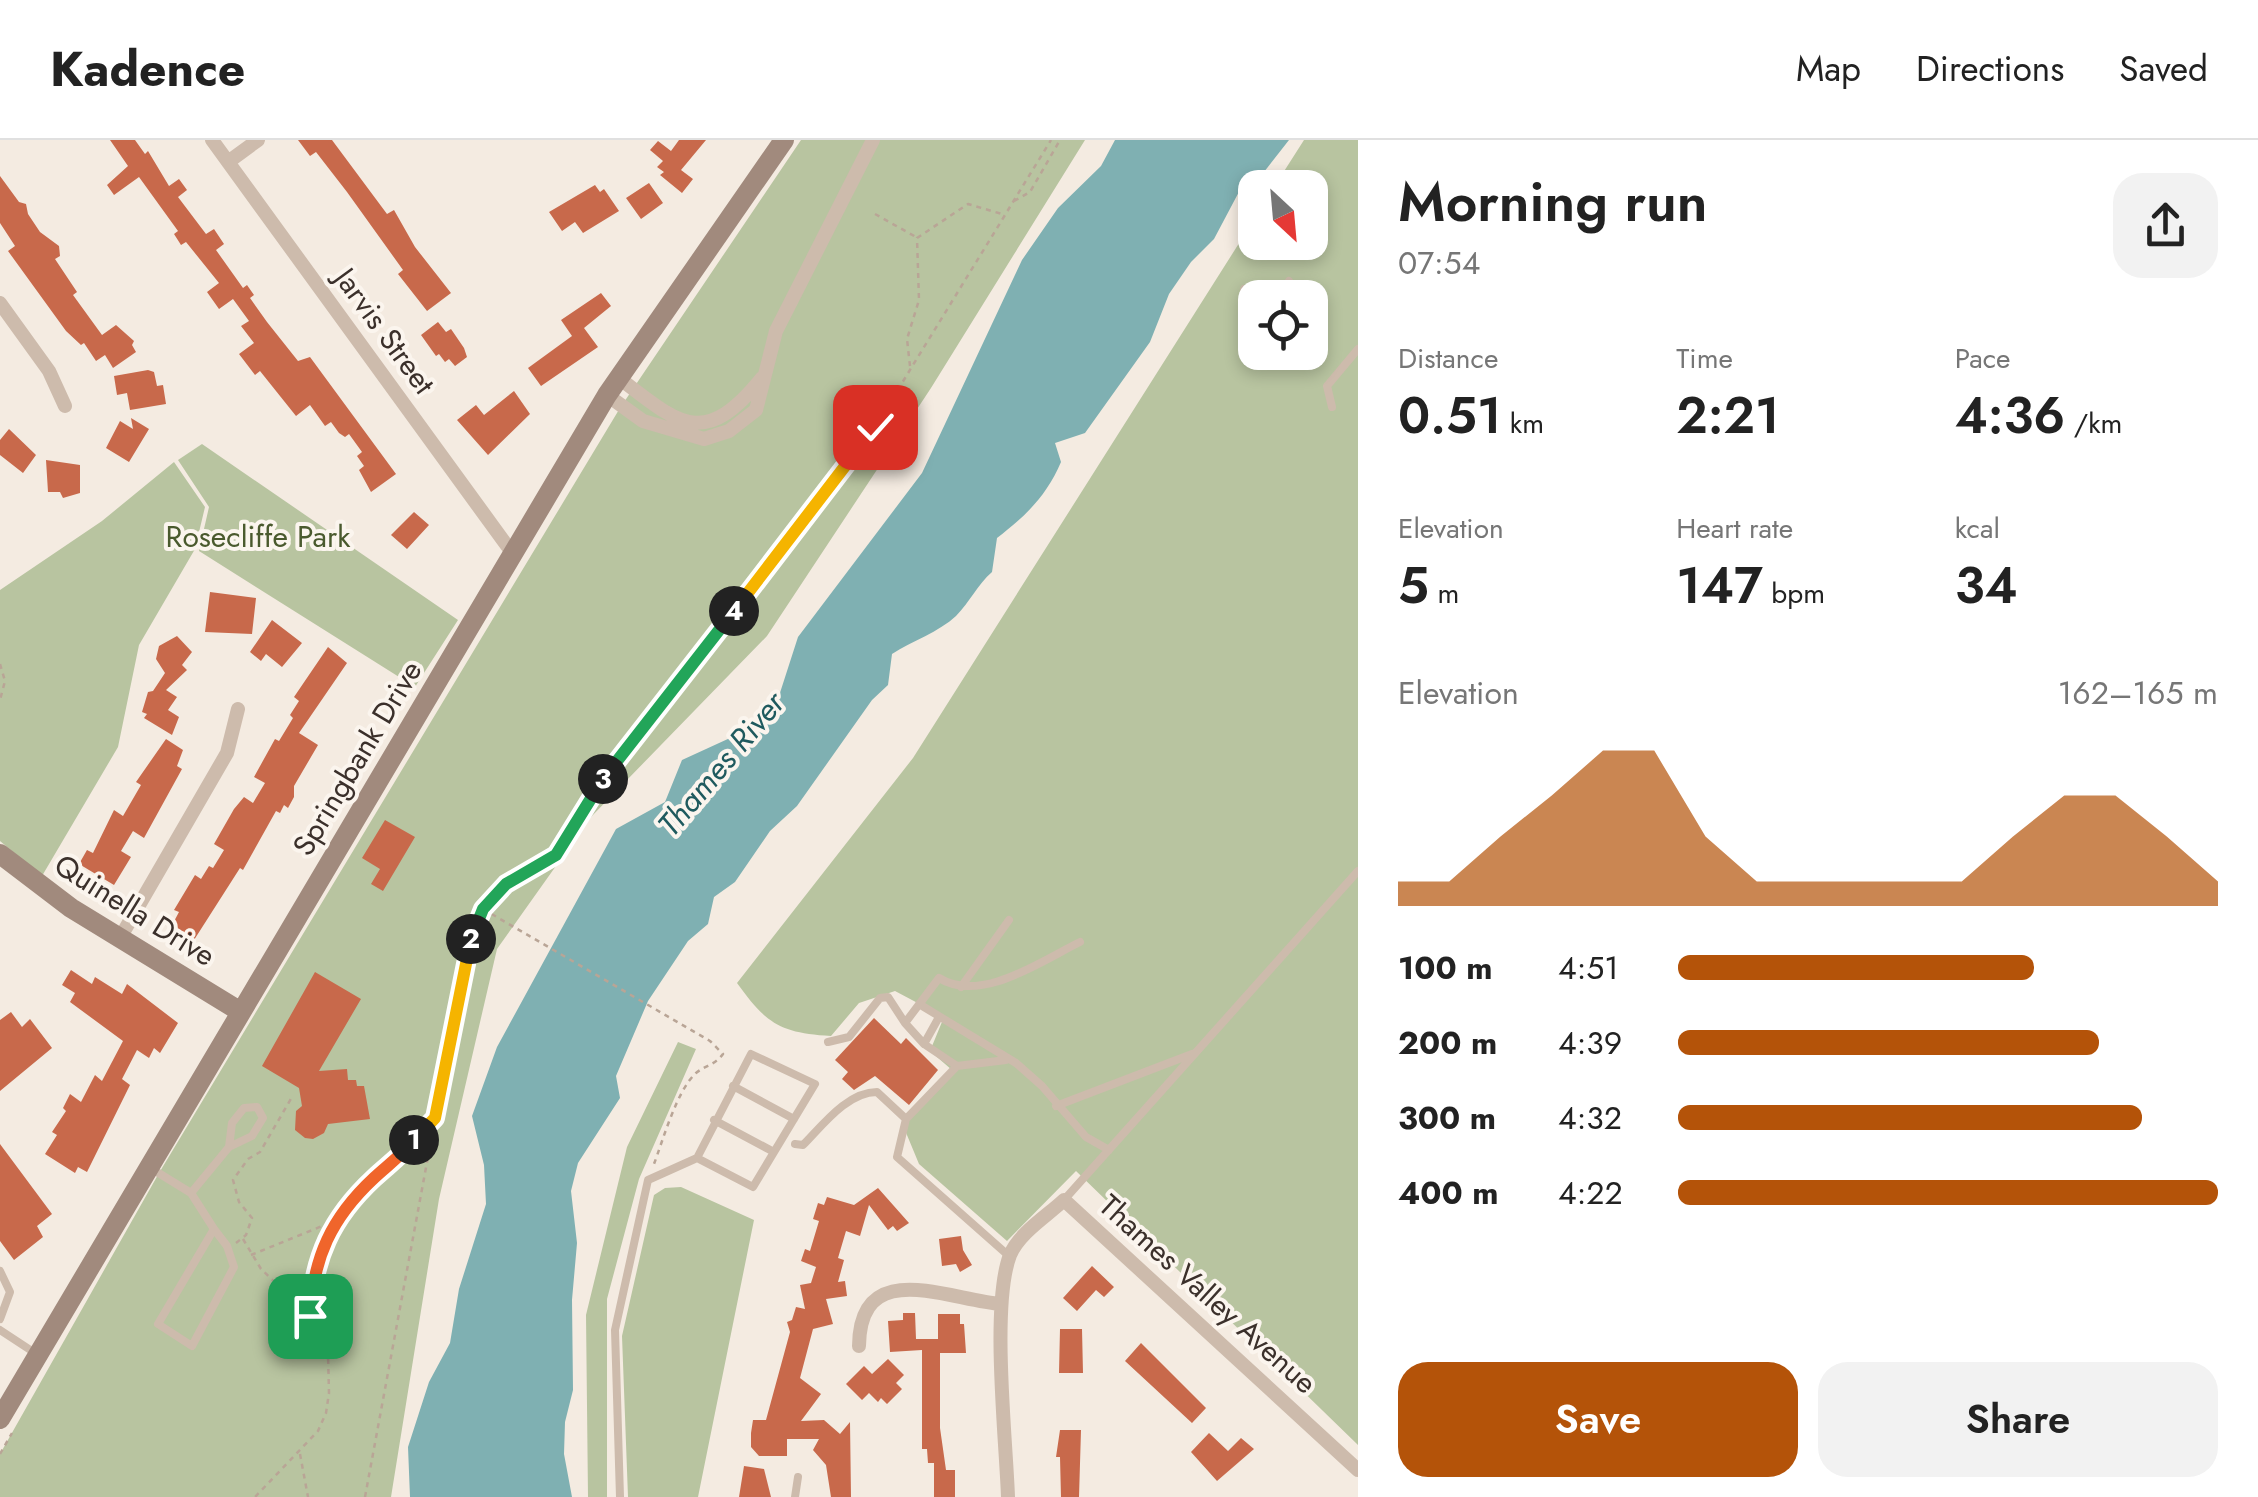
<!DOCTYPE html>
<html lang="en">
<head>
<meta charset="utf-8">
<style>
	:root { --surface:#fff; --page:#f2f2f2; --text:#222; --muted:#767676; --line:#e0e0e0; --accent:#b45309 }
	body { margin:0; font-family:Jost,sans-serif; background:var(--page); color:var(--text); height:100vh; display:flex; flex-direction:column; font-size:38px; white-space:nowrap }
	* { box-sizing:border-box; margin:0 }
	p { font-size:32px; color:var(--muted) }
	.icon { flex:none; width:55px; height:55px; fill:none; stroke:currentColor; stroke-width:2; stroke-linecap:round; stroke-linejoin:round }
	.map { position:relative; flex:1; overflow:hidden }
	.drawer { display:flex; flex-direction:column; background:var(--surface); width:900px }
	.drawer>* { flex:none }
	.needle { width:65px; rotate:154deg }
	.controls { position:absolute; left:1238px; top:30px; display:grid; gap:20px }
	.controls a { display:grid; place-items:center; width:90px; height:90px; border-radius:20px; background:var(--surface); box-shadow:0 5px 15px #0003; font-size:50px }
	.pin { position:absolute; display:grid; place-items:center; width:85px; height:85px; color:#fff; margin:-42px; border-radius:20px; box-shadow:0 5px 15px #0006 }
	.km { position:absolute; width:50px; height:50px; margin:-25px; border-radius:50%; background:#222; color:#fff; font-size:28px; line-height:50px; text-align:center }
	.round { display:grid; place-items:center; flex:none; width:105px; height:105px; border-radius:30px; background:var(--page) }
	.overview { display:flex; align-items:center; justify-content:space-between; height:170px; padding:0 40px }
	h1 { font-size:55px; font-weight:600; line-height:75px }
	.stats { display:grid; grid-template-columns:repeat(3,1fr); gap:15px; height:170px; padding:10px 40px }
	.stats div { display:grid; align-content:center }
	.stats b { font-size:50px; font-weight:600 }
	.stats small { font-size:28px; font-weight:400 }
	.stats p { font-size:28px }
	.chart { height:280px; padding:20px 40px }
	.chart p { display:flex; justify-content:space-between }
	.chart svg { width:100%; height:180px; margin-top:10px; fill:var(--accent); opacity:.7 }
	.action { display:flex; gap:20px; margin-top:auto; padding:20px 40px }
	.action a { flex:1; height:115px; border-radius:30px; background:var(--accent); color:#fff; font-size:40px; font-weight:600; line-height:115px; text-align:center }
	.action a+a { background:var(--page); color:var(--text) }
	ul { padding:0 40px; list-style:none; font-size:32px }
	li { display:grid; grid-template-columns:160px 120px 1fr; align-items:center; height:75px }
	li i { height:25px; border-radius:12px; background:var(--accent) }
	header { display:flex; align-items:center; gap:60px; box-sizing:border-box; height:140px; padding:0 50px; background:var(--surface); border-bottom:2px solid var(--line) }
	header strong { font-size:48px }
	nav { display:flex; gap:55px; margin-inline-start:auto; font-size:35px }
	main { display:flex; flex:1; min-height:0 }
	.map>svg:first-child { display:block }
	.green { fill:#b8c4a0; fill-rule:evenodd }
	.water { fill:#7fb0b2 }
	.building { fill:#c8694b }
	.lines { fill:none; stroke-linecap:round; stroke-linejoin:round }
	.path { stroke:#b9a596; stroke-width:2.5; stroke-dasharray:5 5; stroke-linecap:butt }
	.lane { stroke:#cdbbac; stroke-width:8 }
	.street { stroke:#cdbbac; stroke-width:14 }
	.secondary { stroke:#a18a7d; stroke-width:20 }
	.split-1-casing { stroke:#fff; stroke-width:20 }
	.split-2-casing { stroke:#fff; stroke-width:20 }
	.split-3-casing { stroke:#fff; stroke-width:20 }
	.split-4-casing { stroke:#fff; stroke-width:20 }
	.split-5-casing { stroke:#fff; stroke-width:20 }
	.split-1 { stroke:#f0652b; stroke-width:12 }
	.split-2 { stroke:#f5b400; stroke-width:12 }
	.split-3 { stroke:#22a559; stroke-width:12 }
	.split-4 { stroke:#22a559; stroke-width:12 }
	.split-5 { stroke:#f5b400; stroke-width:12 }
	.labels { text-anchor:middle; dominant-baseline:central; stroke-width:8; stroke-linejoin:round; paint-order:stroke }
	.street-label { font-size:30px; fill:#3b302b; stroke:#fbf5ee }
	.park-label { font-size:30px; fill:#4a5a2e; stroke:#fbf5ee }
	.water-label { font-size:32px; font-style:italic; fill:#1f5a5e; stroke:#fbf5ee }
</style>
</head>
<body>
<header>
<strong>Kadence</strong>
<nav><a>Map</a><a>Directions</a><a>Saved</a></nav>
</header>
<main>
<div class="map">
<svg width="1358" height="1357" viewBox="0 0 1358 1357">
	<rect width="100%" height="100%" fill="#f4ebe1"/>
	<path class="green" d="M801,0H1085L931,248L767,496L590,678L497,809L439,1059L391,1357H0V1314L159,1033L620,268Z
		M1304,0H1358V1305L1076,1031L1007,1101L919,1024L902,983L952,930L930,911L944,877L895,851L859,863L831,896C779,893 766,883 737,843L913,618L1255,78V102H1310V48L1274,47ZM1255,158H1310V212H1255Z
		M202,304L458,480L415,547L199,411L209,367L178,320Z
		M174,322L205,367L195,409L139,505L118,607L42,736L0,701V450L102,381Z
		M678,902L696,909L639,1039L607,1159V1357H588L586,1175L627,1007Z
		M681,1047L754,1080L698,1357H628L622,1196L654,1055L665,1048Z"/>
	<path class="water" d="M1115,0H1289L1264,32L1241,48L1214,99L1191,122L1169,154L1150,202L1085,293L1055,303L1061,322C1047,355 1026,376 997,398L992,432C977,445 970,462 956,476C939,492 912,501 892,514L888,545L872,560L797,666L770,691L735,742L714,757L708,784L688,801L648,861L616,936L620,958L578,1023L571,1051L577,1103L572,1160L573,1250L565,1282L564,1314L572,1357H410L408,1307L429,1242L450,1203L459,1149L486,1064L484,1025L472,976L497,907L616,689L665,662L682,620L754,587L778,559L798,497L922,333L1022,120L1058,68L1101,26Z"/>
	<path class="building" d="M110,0H135L145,14L148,11L169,46L179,39L187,50L178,57L206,94L214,89L224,104L216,110L243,148L247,145L254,155L250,158L267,182L298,221L310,217L396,334L371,352L359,330L364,326L357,316L362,312L349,294L345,297L339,293L331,282L325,286L310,265L296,276L260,231L255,235L239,214L254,203L241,186L249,181L233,159L219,169L207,152L219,143L186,102L181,105L174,94L178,91L139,37L114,55L107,45L128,26Z
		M298,0H332L387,74L394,70L415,107L451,153L427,171L398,134L403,130L347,52L316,12L310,16Z
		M679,0H706L681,30L693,39L682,53L660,35L664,32L657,27L663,21L650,10L658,1L671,11Z
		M0,36L19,62L26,64L28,74L40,92L59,106L60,116L55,119L77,152L73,155L102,195L116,185L134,201L132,205L136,212L113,228L105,215L96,221L84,203L81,205L66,191L8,111L15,106L0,83Z
		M649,43L663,63L641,79L626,58Z
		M595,45L600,52L604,49L619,71L583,93L575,82L562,91L549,72Z
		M601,153L611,166L584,188L598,207L541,246L528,228L572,196L561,180Z
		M438,182L446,192L451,189L464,208L467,217L455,226L449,219L445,222L439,214L436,216L421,195Z
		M148,230L154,232L157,246L163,245L166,264L130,270L127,253L117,255L114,236Z
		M514,251L530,274L488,315L457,280L476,265L484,275Z
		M131,278L149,289L129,322L106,308L120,281L133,289Z
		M9,289L36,315L23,333L0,315V300Z
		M46,320L80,325V353L63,358L60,352H48Z
		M414,372L429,385L407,409L391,395Z
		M210,452L256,458L252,494L205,492Z
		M272,480L302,503L282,527L266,514L261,521L250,512Z
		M177,496L192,512L182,525L187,530L166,550L177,557L168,570L179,577L172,595L144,578L147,574L142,572L148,552L153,551L165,533L156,519L159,506Z
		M328,507L347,523L299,593L318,605L294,646V657L288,668L284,665L280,673L276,671L243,730L240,728L194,800L171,787L179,772L174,770L195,735L201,739L209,726L213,728L224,710L214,704L234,669L244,657L253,663L265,643L254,637L275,599L279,601L293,578L290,575L299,561L294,557Z
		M166,599L183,610L177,626L182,629L144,698L133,691L121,711L131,717L114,745L79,724L87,710L93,713L114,670L123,676L141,645L136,642Z
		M385,680L415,697L383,751L371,744L380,729L362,718Z
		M71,830L92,844L95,837L122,854L127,844L178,883L160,913L154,908L149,918L137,910L122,939L130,945L87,1032L78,1027L75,1033L45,1014L57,995L52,992L66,971L63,968L70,954L81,962L95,935L102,941L123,901L70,862L75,853L62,845Z
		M315,832L361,859L319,931L347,929L348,940H356L357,946H364L370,979L328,984L324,993L313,999L305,998L295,990L296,971L302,966L299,948L262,926Z
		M11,872L22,887L30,879L52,908L0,951V880Z
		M874,878L901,904L906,898L938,930L909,965L875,936L854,950L842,939L848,932L835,920Z
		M0,1004L52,1074L37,1086L43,1097L14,1120L0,1101Z
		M878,1048L909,1083L897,1091L893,1086L888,1090L869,1065L860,1096L846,1091L838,1118L844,1120L838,1142L845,1141L847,1156L826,1159L833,1184L813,1189L800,1238L821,1254L801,1281L824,1280L840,1294L850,1282L851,1357H831L826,1325L813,1310L819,1299H787V1316H759L751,1307V1293L753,1280H766L790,1192L787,1182L792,1180L796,1167L805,1169L800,1145L811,1143L816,1127L801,1121L805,1109L810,1111L819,1081L813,1079L818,1063L824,1065L827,1057L854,1065Z
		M961,1096L963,1110L972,1125L960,1132L956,1124L942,1126L939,1099Z
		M1092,1126L1114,1147L1104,1157L1096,1150L1077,1171L1063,1158Z
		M903,1173H915L916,1199H938V1174H960V1184H964L966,1213H940V1288L946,1330H955V1357H934V1323H928L927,1309H922V1210L890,1212L888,1181L903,1180Z
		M1060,1189H1082L1083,1233H1059Z
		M1141,1203L1206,1268L1192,1283L1125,1221Z
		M888,1219L904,1235L896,1243L902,1249L887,1264L881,1258L878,1262L869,1253L862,1260L846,1244L864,1226L872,1234Z
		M1060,1290H1081L1079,1357H1061L1060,1317H1056Z
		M1209,1293L1228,1311L1241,1298L1254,1309L1217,1341L1191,1312Z
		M744,1326L764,1329L771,1357H739Z"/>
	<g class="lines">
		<path class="path" d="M1014,61L1030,52L1060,0
			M875,74L916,97
			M910,226L907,199L919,160L917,98L968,64L1002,74
			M0,524L5,541L0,560
			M483,769L710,901L723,914C715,925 706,925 696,933C677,950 663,1000 654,1024
			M243,1099L261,1129L310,1176L328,1213L329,1253L326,1273L318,1291L255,1357
			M236,1103L246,1095L252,1078L239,1062L233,1040L248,1019L260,1012L292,957
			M251,1115L332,1082
			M310,1175C314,1084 345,1072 403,1013C414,1002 423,989 434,978
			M0,1314L12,1293
			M300,1314L308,1357
			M365,1357L465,817L483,769L506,744L556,715L612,624L702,515L875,287L1051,0"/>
		<path class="lane" d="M1244,149L1251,152V177L1255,180
			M1279,158L1289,141
			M1332,267L1327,246L1358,209
			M961,847L1009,780
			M919,864L1016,923L1042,946L1086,997L1109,1010
			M939,877L924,904L957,926
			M828,902L849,897L880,858L888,857L905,883
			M924,904L905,883L939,838C981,864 1041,821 1080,802
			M733,946L794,979
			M1056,966L1192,914
			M906,979L957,926L1006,920
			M714,980L774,1012
			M795,1004L803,1005C822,986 847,952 877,952L906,979L897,1017L1009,1116
			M152,1029L191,1053L214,1089L158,1184L192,1206L234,1127L227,1106L214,1089
			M191,1053L229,1007L252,996L263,978L257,967L244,968L232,983L229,1007
			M1064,1060L1358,731
			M0,1131L10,1152L0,1179
			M0,1190L38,1215
			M620,1357L615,1190L648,1040L697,1018L753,1047L815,944L751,914L697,1018
			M795,1357L798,1337"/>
		<path class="street" d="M212,0L513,414
			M228,22L258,0
			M0,163L49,231L65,266
			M619,238C679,284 704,310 762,238
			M607,255L643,281L704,299L729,291L756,270L776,191L873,0
			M120,798L227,613L238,569
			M859,1206C860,1116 948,1160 1001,1164
			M1008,1357C1006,1299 991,1165 1010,1115C1019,1093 1047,1076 1064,1060L1358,1330"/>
		<path class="secondary" d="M0,714L71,768L241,872
			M0,1279L607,255L784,0"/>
	</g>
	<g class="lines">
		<g class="split-1-casing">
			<path id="split-1" d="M310,1176C313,1118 331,1078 374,1038C388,1025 402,1015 414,1000"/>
		</g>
		<g class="split-2-casing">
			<path id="split-2" d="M414,1000L435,978L471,799"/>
		</g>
		<g class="split-3-casing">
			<path id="split-3" d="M471,799L483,769L506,744L556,715L603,639"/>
		</g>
		<g class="split-4-casing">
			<path id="split-4" d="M603,639L734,471"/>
		</g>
		<g class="split-5-casing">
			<path id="split-5" d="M734,471L875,287"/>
		</g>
		<use href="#split-1" class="split-1"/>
		<use href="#split-2" class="split-2"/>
		<use href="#split-3" class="split-3"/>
		<use href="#split-4" class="split-4"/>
		<use href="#split-5" class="split-5"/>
	</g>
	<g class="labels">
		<g class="street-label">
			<text transform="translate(385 191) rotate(54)">Jarvis Street</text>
			<text transform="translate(357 618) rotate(-59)">Springbank Drive</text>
			<text transform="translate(135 770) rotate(32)">Quinella Drive</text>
			<text transform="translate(1208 1154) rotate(42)">Thames Valley Avenue</text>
		</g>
		<g class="park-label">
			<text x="258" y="396">Rosecliffe Park</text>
		</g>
		<g class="water-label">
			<text transform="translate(721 624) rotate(-50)">Thames River</text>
		</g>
	</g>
</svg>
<div class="controls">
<a><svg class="needle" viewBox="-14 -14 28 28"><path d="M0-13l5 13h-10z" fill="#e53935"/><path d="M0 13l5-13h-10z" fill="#767676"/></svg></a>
<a><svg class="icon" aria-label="locate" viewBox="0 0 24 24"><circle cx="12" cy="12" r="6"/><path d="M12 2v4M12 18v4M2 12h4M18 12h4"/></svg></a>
</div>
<div class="pin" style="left:310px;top:1176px;background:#1e9e55"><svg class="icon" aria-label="arrive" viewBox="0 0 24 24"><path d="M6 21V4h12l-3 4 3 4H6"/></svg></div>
<div class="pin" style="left:875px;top:287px;background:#d93025"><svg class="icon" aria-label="check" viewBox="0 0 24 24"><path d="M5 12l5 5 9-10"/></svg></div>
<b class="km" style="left:414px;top:1000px">1</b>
<b class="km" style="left:471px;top:799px">2</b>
<b class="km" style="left:603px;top:639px">3</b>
<b class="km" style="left:734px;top:471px">4</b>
</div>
<section class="drawer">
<div class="overview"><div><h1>Morning run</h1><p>07:54</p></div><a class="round"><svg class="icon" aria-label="share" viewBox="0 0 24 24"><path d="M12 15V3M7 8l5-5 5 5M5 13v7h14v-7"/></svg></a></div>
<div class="stats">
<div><p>Distance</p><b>0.51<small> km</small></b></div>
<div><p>Time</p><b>2:21</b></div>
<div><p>Pace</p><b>4:36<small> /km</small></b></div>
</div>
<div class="stats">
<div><p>Elevation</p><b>5<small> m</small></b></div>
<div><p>Heart rate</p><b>147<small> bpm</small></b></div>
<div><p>kcal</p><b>34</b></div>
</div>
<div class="chart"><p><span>Elevation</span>162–165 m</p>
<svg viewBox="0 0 160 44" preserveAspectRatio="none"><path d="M0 44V38L10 38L20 27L30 17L40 6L50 6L60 27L70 38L80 38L90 38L100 38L110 38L120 27L130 17L140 17L150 27L160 38V44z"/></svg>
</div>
<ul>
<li><b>100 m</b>4:51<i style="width:66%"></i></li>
<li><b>200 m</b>4:39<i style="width:78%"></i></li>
<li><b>300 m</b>4:32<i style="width:86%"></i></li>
<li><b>400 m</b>4:22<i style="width:100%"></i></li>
</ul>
<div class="action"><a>Save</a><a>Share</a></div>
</section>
</main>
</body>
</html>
